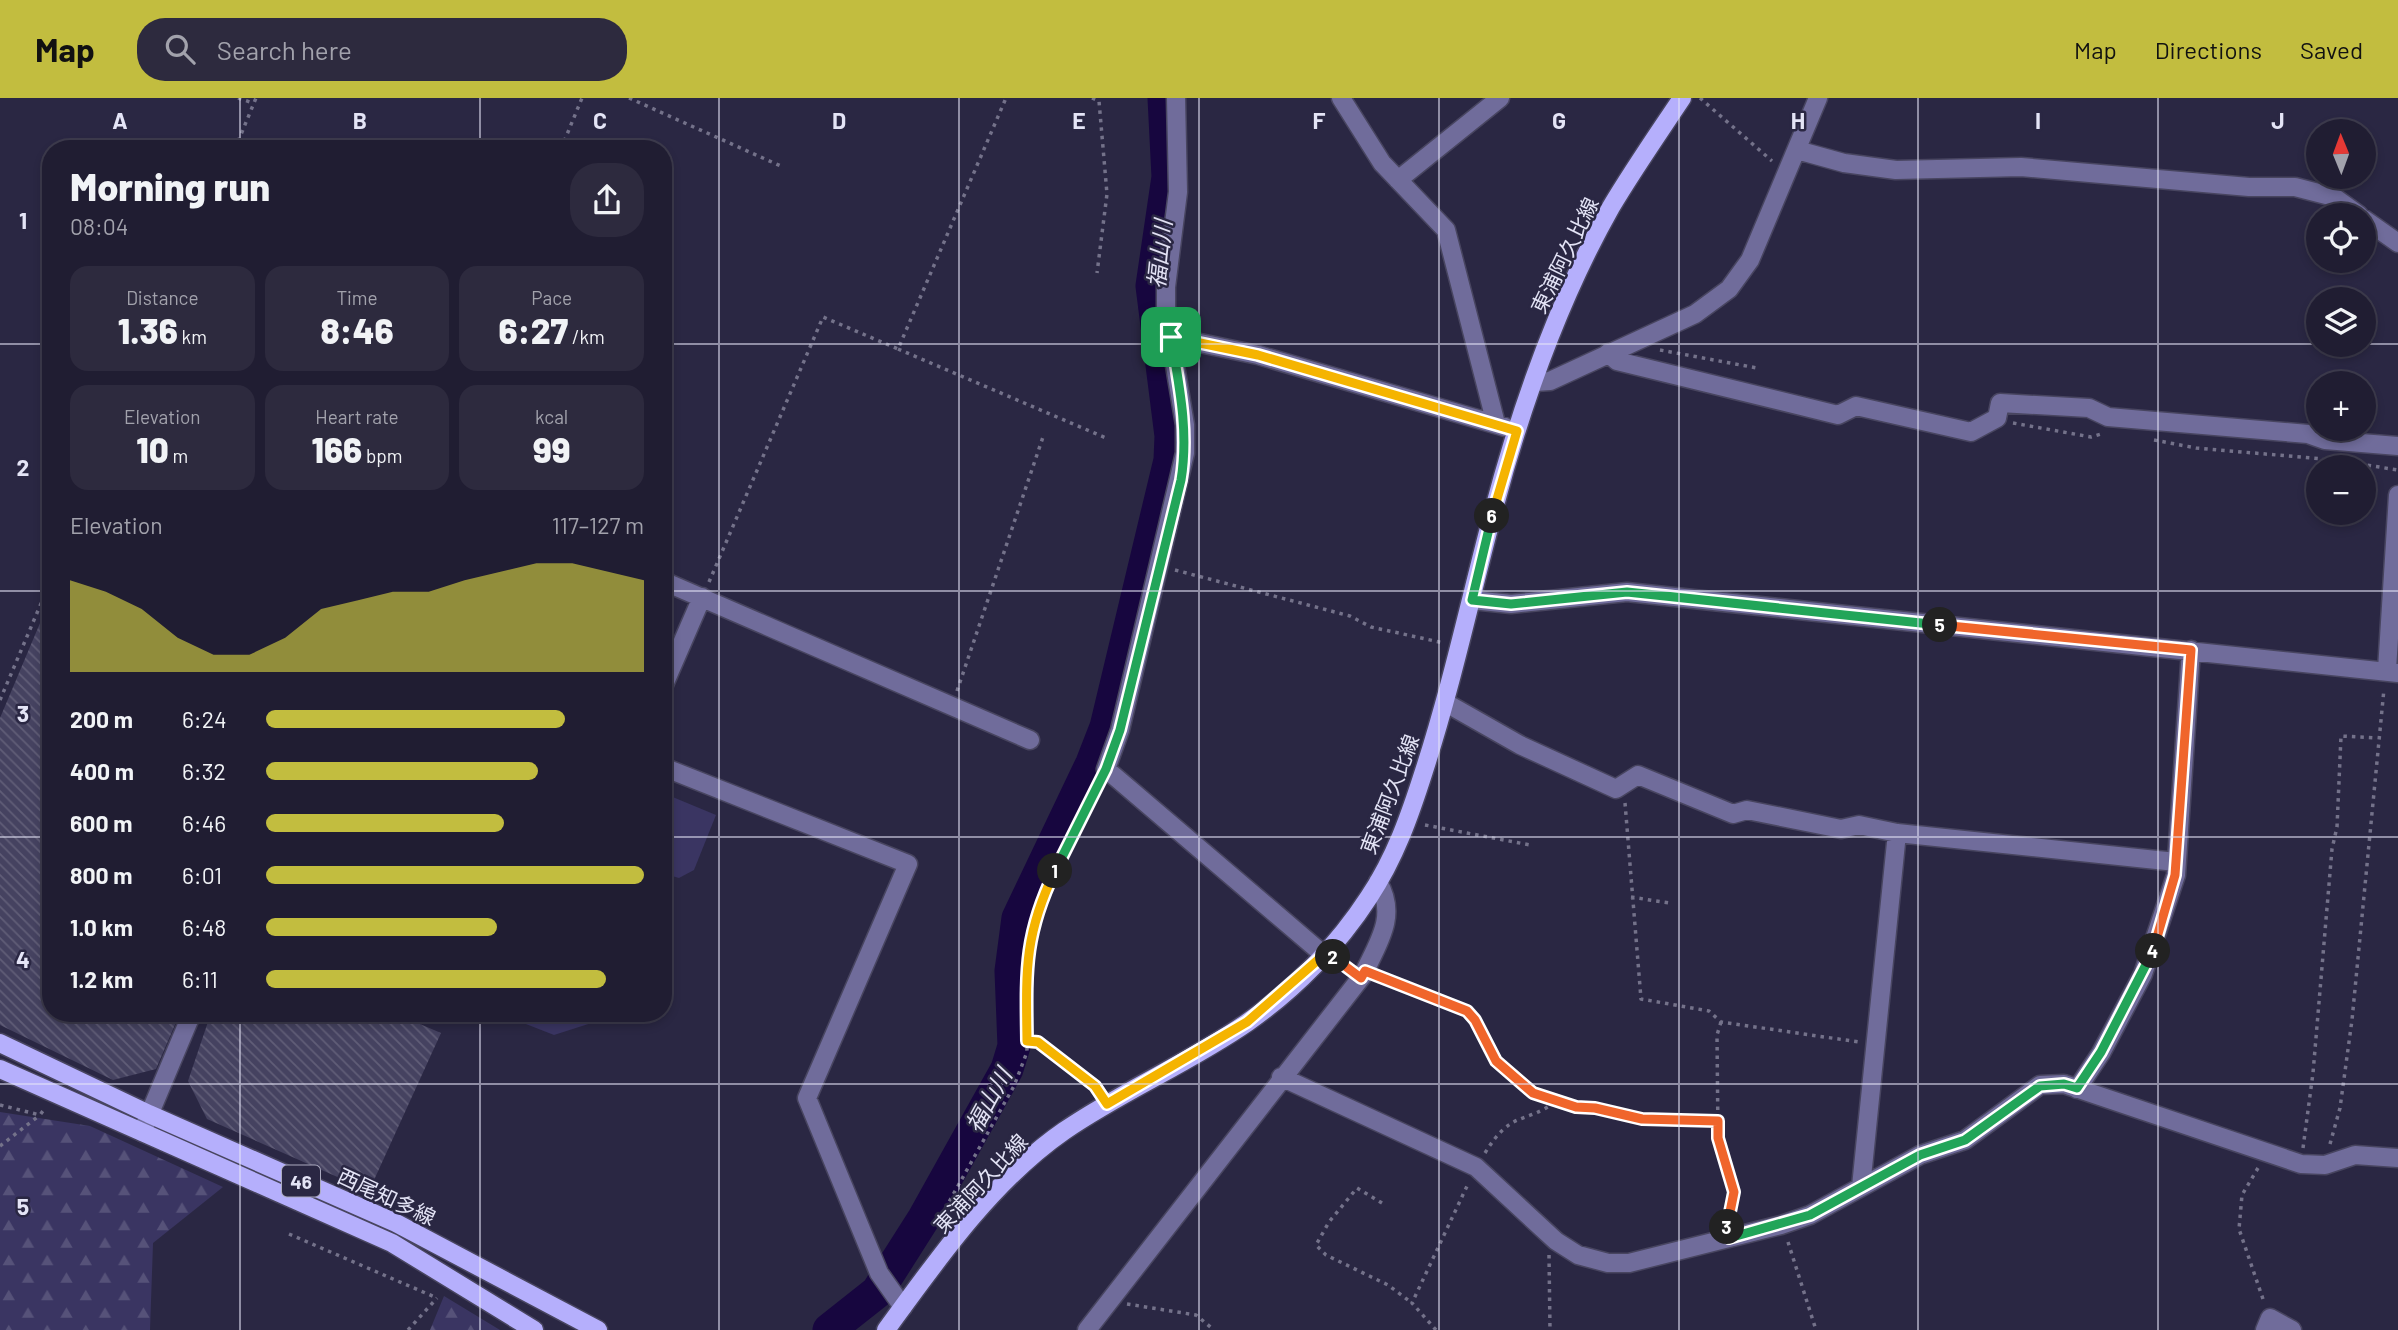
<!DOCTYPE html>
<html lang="en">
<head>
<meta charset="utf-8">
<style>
	:root { --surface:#201d32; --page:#2d2a3e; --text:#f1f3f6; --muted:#a2a2ac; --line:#3d3b4d; --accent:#c2bd3f }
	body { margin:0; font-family:Barlow,"Noto Sans JP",sans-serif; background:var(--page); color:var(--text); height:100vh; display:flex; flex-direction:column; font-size:26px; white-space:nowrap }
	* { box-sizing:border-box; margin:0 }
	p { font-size:23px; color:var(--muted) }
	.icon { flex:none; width:38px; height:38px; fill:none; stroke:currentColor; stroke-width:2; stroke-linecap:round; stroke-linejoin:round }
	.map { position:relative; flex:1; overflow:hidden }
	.drawer { position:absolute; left:42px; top:42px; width:630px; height:882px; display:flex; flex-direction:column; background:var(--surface); border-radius:28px; box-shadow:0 4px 10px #0003,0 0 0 2px var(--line) }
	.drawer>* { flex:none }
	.needle { width:46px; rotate:359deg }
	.buttons { position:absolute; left:2306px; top:21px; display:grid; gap:14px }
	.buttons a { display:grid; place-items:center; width:70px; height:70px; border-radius:50%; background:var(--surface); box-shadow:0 4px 10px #0003,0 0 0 2px var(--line); font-size:35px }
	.pin { position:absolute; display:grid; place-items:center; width:60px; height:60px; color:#fff; margin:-30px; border-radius:14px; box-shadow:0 4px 10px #0006 }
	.km { position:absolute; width:35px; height:35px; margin:-18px; border-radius:50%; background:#222; color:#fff; font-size:19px; line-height:35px; text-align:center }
	.round { display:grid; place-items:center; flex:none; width:74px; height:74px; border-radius:28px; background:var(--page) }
	.overview { display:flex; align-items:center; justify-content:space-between; height:119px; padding:0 28px }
	h1 { font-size:38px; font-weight:800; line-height:52px }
	.metrics { display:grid; grid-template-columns:repeat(3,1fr); gap:10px; height:119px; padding:7px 28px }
	.metrics div { display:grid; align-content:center; border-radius:18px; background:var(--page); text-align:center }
	.metrics b { font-size:35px; font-weight:800 }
	.metrics small { font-size:19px; font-weight:400 }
	.metrics p { font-size:19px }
	.chart { height:196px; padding:14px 28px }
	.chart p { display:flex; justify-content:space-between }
	.chart svg { width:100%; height:126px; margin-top:7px; fill:var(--accent); opacity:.7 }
	ul { padding:0 28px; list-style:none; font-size:23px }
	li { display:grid; grid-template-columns:112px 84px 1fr; align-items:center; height:52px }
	li i { height:18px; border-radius:9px; background:var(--accent) }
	header { display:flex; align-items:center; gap:42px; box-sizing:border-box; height:98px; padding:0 35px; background:var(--accent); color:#111 }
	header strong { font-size:33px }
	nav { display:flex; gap:38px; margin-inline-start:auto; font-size:24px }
	.search { width:490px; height:63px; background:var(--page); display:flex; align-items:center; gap:18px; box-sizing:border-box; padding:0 24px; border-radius:28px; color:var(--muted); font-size:26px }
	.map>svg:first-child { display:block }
	.forest { fill:url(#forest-firs) }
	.garden { fill:#3a3562 }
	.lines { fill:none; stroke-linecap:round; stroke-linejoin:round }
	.river { stroke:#17063f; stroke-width:33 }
	.building { fill:url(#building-back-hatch) }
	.minor-casing { stroke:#484560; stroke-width:21 }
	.major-casing { stroke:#484560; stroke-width:21 }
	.path { stroke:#74728a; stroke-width:3.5; stroke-dasharray:3.5 5; stroke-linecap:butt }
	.minor { stroke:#706c9b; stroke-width:18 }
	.major { stroke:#b5affc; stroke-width:18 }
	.split-1-casing { stroke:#fff; stroke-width:14 }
	.split-2-casing { stroke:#fff; stroke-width:14 }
	.split-3-casing { stroke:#fff; stroke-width:14 }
	.split-4-casing { stroke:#fff; stroke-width:14 }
	.split-5-casing { stroke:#fff; stroke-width:14 }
	.split-6-casing { stroke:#fff; stroke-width:14 }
	.split-7-casing { stroke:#fff; stroke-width:14 }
	.split-1 { stroke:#22a559; stroke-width:9 }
	.split-2 { stroke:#f5b400; stroke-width:9 }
	.split-3 { stroke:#f0652b; stroke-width:9 }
	.split-4 { stroke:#22a559; stroke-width:9 }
	.split-5 { stroke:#f0652b; stroke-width:9 }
	.split-6 { stroke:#22a559; stroke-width:9 }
	.split-7 { stroke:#f5b400; stroke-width:9 }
	.grid { fill:none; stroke:#e4e4f6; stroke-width:2; stroke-opacity:0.55 }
	.labels { text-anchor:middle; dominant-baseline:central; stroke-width:5; stroke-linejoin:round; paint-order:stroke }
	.shield { fill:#2a2743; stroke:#acabc0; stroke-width:2 }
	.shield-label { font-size:19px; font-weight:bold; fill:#e4e4f6 }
	.street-label { font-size:21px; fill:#e4e4f6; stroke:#2a2743 }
	.water-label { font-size:23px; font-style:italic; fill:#e2e1f4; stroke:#2a2743 }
	.grid-label { font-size:23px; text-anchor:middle; font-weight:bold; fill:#e4e4f6; stroke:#2a2743; stroke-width:5; stroke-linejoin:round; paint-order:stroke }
</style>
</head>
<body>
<header>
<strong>Map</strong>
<div class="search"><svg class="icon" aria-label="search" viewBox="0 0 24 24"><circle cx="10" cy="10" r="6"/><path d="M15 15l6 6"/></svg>Search here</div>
<nav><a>Map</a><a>Directions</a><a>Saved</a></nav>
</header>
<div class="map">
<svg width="2398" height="1232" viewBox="0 0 2398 1232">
	<defs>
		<pattern id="forest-firs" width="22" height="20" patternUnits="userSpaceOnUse" patternTransform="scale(1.75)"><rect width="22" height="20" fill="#3a3562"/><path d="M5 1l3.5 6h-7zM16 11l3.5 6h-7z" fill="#565279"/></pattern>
		<pattern id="building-back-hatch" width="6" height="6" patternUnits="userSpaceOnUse" patternTransform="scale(1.75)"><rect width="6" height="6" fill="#454260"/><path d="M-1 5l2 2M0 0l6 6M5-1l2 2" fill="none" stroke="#605d77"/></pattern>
	</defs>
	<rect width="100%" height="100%" fill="#2a2743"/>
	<path class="forest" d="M0,1014L90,1028L223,1089L153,1145L150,1232H0Z
		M444,1198L500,1232H430Z"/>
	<path class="garden" d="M663,695L716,717L694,772L679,780L665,776L663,780Z
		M498,915H606L604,921L554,937Z"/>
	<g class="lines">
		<path class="river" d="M829,1232L877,1194L924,1120L1007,971L1014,948L1011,873L1018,820L1092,665L1106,629L1170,362L1171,338L1152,188L1168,79L1164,0"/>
	</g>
	<path class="building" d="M51,499V915H180L156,971L113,982L0,927V620Z
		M211,915H394L441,935L369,1093L207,1021L188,983Z"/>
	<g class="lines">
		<g class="minor-casing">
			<path id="minor" d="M1176,0L1178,94L1166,189V214L1185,327V355L1120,632L1106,671L1324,857
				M1341,0L1382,65L1446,132L1496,326
				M1797,52L1844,65L1896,72L2021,69L2249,89H2295L2334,99L2359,117
				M1398,82L1500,0
				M2364,121L2398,145
				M1171,239L1258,257L1505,329
				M1608,255L1617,263L1838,317L1856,308L1971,334L1997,320L2000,305L2089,310L2108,319L2308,336L2325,342L2398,348
				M1535,284L1550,283L1695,216L1729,191L1750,162L1818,0
				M663,483L1030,642
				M1472,502L1511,506L1627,494L2398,575
				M2387,572L2398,397
				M663,589L702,499
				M1446,605L1520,647L1616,691L1638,677L1733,716L1747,712L1841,731L1859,727L1897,735L2176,764
				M663,669L908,766L807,1000L879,1175L903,1209
				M1281,979L1476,1069L1556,1143L1578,1157L1608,1165H1629L1781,1127L1810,1117L1920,1057L1965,1042L2040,987L2064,986L2301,1066L2325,1067L2355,1057L2398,1060
				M2077,991L2101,955L2143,876L2176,777L2191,552
				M142,1034L192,915
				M1861,1089L1897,735
				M1087,1232L1363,877C1378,845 1398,818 1378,784
				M2265,1232L2270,1220L2292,1232"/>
		</g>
		<g class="major-casing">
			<path id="major" d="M0,945L149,1016L396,1125L598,1232
				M0,971L392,1145L534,1232
				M886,1232C937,1162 992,1083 1064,1033C1122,993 1189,965 1248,924C1295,891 1338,847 1369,799C1395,760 1410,717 1424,673C1450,593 1468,511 1489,430C1517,320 1555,208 1611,109C1633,72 1658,36 1682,0"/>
		</g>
		<path class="path" d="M238,0L253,5
			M629,0L783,69
			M1092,0L1099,3L1107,96L1097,175
			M1700,0L1772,63
			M235,51L256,0
			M561,51L582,0
			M898,251L1106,340
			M1660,252L1757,270
			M2013,325L2091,339L2101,336
			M2154,342L2196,350L2323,361
			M2334,362L2398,372
			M1175,472L1350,518L1371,529L1444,545
			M709,484L823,219L898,251L1006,0
			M957,593L1044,336
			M0,602L51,482
			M1625,705L1641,901L1709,913L1721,924L1859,944
			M1425,727L1530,747
			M1631,799L1669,805
			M1379,880L1467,913L1475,922L1495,963L1533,994L1576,1009L1595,1010L1642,1021L1719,1023
			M1721,924L1717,937L1718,1040L1734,1094L1728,1124
			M1027,943L1038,944L1098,993
			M0,1007L40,1017L45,1010
			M2330,1046L2340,1010L2352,922L2384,591
			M0,1048L40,1017
			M2303,1050L2313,975L2332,751L2337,729L2341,638L2377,640
			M1485,1055C1512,1011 1524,1027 1557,1003
			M2258,1070L2242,1097L2239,1131L2264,1204
			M1382,1105L1357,1090L1329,1124L1316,1147L1326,1157L1388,1187L1412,1205
			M944,1125L940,1120L1014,988L1027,954L1026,866L1034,820L1097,685
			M289,1136L437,1200
			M1788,1144L1816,1232
			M1549,1157L1550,1232
			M1127,1206L1196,1217L1214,1232
			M408,1232L437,1200
			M1436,1232L1412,1205L1468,1086"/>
		<use href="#minor" class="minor"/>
		<use href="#major" class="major"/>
	</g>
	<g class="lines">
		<g class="split-1-casing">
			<path id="split-1" d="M1055,773L1106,671L1120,632L1181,382C1189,333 1179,287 1171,239"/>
		</g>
		<g class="split-2-casing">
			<path id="split-2" d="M1055,773C1024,837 1026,873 1027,943L1038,944L1095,988L1107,1006L1247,924L1327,854L1333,859"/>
		</g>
		<g class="split-3-casing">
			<path id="split-3" d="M1333,859L1361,880L1365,873L1467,913L1475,922L1496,963L1533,995L1576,1009L1595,1010L1642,1021L1718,1023V1040L1734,1094L1727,1129"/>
		</g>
		<g class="split-4-casing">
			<path id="split-4" d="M1727,1129L1729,1140L1810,1117L1920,1057L1965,1042L2040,988L2064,986L2077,990L2101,954L2153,853"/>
		</g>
		<g class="split-5-casing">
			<path id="split-5" d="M1940,527L2191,552L2175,777L2153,853"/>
		</g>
		<g class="split-6-casing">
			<path id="split-6" d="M1492,418L1472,502L1511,506L1627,494L1940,527"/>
		</g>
		<g class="split-7-casing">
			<path id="split-7" d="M1171,239L1258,257L1517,333L1492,418"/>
		</g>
		<use href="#split-1" class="split-1"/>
		<use href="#split-2" class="split-2"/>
		<use href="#split-3" class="split-3"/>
		<use href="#split-4" class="split-4"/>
		<use href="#split-5" class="split-5"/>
		<use href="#split-6" class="split-6"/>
		<use href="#split-7" class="split-7"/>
	</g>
	<path class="grid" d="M240,0V51M480,0V51M719,0V1232M959,0V1232M1199,0V1232M1439,0V1232M1679,0V1232M1918,0V1232M2158,0V1232M0,246H51M663,246H2319M2364,246H2398M0,493H51M663,493H2398M0,739H51M663,739H2398M240,915V1232M480,915V1232M0,986H2398"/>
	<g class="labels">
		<rect class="shield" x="282" y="1067.5" width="38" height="31" rx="5"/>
		<g class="shield-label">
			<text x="301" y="1083">46</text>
		</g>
		<g class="street-label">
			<text transform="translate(1564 157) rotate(-64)">東浦阿久比線</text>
			<text transform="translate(1389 696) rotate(-69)">東浦阿久比線</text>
			<text transform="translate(980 1085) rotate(-47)">東浦阿久比線</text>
			<text transform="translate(387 1098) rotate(25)">西尾知多線</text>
		</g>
		<g class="water-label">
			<text transform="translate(1159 156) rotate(-84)">福山川</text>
			<text transform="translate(988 1002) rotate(-61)">福山川</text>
		</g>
	</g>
	<g class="grid-label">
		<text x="120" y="31">A</text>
		<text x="360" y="31">B</text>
		<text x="600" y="31">C</text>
		<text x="839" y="31">D</text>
		<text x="1079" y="31">E</text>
		<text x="1319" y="31">F</text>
		<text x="1559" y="31">G</text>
		<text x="1798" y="31">H</text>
		<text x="2038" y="31">I</text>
		<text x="2278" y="31">J</text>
		<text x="23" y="131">1</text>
		<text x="23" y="378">2</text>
		<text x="23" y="624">3</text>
		<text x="23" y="870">4</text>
		<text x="23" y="1117">5</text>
	</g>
</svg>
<div class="buttons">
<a><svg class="needle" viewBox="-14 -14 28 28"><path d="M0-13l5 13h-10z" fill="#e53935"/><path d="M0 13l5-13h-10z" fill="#a2a2ac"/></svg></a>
<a><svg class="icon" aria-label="locate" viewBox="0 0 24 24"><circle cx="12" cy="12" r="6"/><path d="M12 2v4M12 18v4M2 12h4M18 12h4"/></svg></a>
<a><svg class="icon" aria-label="layers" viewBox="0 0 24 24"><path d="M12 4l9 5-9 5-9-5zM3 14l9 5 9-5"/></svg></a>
<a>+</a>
<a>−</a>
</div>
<div class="pin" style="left:1171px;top:239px;background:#1e9e55"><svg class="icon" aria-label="arrive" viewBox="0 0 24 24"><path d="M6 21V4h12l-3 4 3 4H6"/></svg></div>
<b class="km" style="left:1055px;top:773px">1</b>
<b class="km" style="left:1333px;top:859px">2</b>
<b class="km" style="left:1727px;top:1129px">3</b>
<b class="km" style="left:2153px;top:853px">4</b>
<b class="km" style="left:1940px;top:527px">5</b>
<b class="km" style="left:1492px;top:418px">6</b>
<section class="drawer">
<div class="overview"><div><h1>Morning run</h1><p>08:04</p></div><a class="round"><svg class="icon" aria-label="share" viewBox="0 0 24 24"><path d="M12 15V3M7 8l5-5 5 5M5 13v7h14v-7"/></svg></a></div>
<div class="metrics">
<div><p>Distance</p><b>1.36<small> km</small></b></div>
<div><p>Time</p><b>8:46</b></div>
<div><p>Pace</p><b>6:27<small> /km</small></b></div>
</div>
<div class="metrics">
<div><p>Elevation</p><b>10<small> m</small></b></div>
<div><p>Heart rate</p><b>166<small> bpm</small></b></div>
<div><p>kcal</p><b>99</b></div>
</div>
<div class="chart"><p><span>Elevation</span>117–127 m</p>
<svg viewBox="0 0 160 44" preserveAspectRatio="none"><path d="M0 44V12L10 16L20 22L30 32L40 38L50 38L60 32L70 22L80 19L90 16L100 16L110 12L120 9L130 6L140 6L150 9L160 12V44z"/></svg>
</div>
<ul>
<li><b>200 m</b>6:24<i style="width:79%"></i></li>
<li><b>400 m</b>6:32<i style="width:72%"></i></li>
<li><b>600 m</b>6:46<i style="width:63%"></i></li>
<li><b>800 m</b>6:01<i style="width:100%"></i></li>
<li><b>1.0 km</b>6:48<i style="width:61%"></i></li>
<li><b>1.2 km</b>6:11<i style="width:90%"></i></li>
</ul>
</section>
</div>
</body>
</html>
